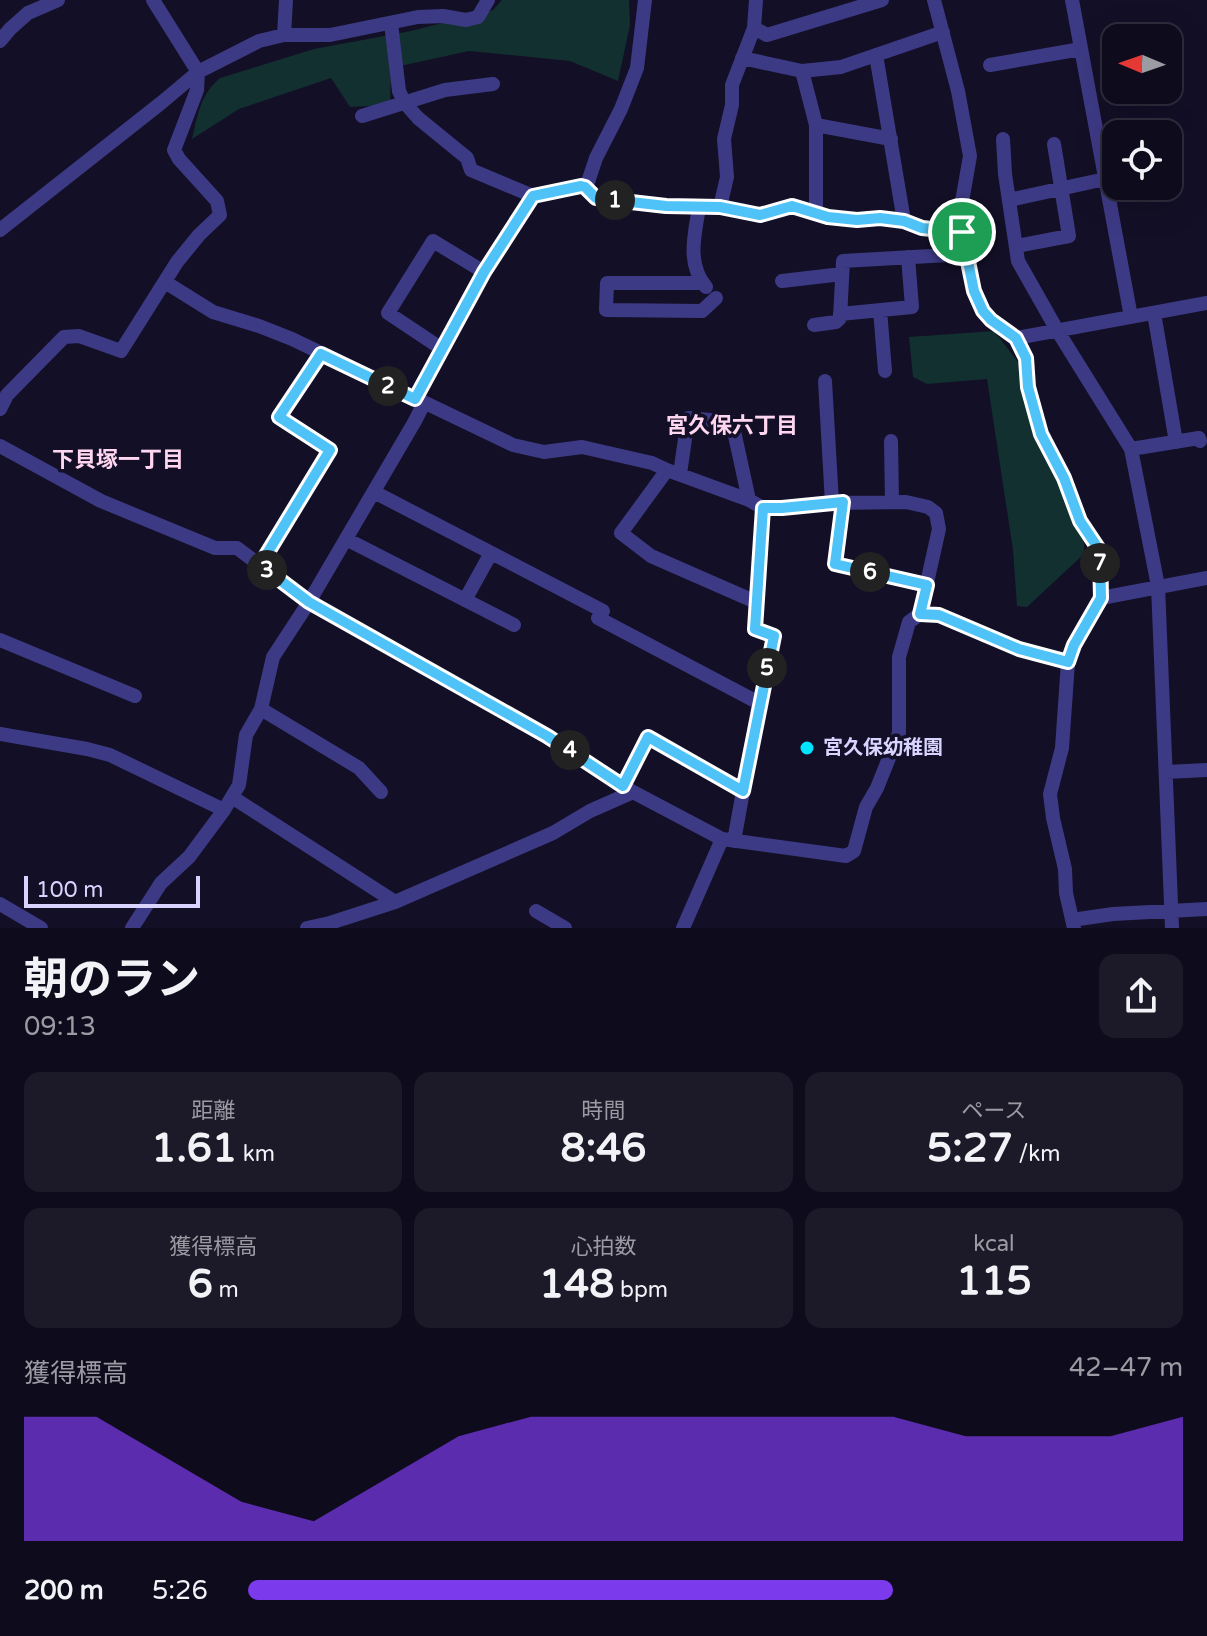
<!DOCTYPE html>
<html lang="ja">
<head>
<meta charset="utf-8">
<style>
	:root { --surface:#0e0b1c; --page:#1c1929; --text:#f1f3f6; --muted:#9b9ba3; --line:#2e2b3b; --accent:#7c3aed }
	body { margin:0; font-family:"Varela Round","Noto Sans JP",sans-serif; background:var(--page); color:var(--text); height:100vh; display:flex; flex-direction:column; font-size:30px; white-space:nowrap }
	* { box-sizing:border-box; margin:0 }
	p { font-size:26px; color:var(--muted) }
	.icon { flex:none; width:44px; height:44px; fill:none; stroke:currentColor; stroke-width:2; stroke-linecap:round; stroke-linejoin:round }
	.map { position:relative; height:928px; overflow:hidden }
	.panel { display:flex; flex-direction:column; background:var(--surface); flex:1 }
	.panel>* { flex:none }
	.needle { width:52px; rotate:272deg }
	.tools { position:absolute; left:1102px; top:24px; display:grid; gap:16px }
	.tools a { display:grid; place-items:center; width:80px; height:80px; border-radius:16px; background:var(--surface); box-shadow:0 8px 32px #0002,0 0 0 2px var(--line); font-size:40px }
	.scale { position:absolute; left:24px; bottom:20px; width:176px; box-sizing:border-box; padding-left:8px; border:4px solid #d9d4ff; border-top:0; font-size:22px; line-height:28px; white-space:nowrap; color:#d9d4ff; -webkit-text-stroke:6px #130f26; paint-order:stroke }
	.pin { position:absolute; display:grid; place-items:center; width:68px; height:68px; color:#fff; margin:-34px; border:4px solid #fff; border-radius:50%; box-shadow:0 2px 8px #0007 }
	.km { position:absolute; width:40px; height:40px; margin:-20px; border-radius:50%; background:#222; color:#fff; font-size:22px; line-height:40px; text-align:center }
	.round { display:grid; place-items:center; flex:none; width:84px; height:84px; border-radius:16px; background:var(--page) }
	.headline { display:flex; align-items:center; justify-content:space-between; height:136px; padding:0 24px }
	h1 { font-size:44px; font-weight:700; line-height:60px }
	.stats { display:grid; grid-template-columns:repeat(3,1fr); gap:12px; height:136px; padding:8px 24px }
	.stats div { display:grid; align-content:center; border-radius:16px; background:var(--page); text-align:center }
	.stats b { font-size:40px; font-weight:700 }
	.stats small { font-size:22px; font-weight:400 }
	.stats p { font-size:22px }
	.chart { height:224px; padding:16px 24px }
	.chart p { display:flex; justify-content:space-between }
	.chart svg { width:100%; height:144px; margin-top:8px; fill:var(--accent); opacity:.7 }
	ul { padding:0 24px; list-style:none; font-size:26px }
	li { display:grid; grid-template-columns:128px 96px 1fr; align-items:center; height:60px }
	li i { height:20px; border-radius:10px; background:var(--accent) }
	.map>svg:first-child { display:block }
	.green { fill:#12302f }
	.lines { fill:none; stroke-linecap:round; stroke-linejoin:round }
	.minor { stroke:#3d3a85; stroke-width:14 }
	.route-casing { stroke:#fff; stroke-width:16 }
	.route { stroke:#4fc3f7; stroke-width:10 }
	.poi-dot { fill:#00e5ff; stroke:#130f26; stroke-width:3 }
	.labels { text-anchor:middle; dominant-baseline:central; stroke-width:7; stroke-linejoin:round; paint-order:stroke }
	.poi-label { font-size:20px; font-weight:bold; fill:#d9d4ff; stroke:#130f26; text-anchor:start }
	.neighbourhood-label { font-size:22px; font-weight:bold; fill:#ffd6f0; stroke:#130f26 }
</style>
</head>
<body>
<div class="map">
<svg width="1207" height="928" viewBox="0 0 1207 928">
	<rect width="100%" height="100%" fill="#130f26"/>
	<path class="green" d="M502,0H629L630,25L618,81L570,61L469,51L391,68L390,105L350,107L331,78L239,109L192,139C198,114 200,95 220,78L314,49L411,31L493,10Z
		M994,331L1022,367L1084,539V554L1027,607L1017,606L1013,550L987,379L927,384L913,377L909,337Z"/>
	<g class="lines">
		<path class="minor" d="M934,0L958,91L970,156L960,213L974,291L983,311L991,320L1016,338L1026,358L1028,387L1041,434L1064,478L1080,521L1100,551L1101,598L1074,645L1068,662L1062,748L1050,794L1053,818L1065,869L1066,893L1074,928
			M1072,0L1131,317
			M391,23L399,91L404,102L418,118L467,158L471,170L533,196L581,186L585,187L596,198L666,206L720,207L760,215L792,206L828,217L857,220L880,218L904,221L922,228L962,232
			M754,28L767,35L882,0
			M284,35L286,0
			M0,41L10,29L28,13L58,0
			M876,55L904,221
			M742,58L802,71L841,67L943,32
			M990,65L1081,49
			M802,71L816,125V213
			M362,116L445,90L493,84
			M816,125L891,139
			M1003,139L1005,174L1018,261L1057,330L1131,449L1158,586L1172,928
			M586,188L596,158L621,109L637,68L645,0
			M1009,200L1105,179
			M699,207C695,234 686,263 706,287
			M720,207L727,177L724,139L732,105V85L754,28L756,0
			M0,230L161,103L198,72L259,41L284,35H330L418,17L443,16L466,20L478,17L488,0
			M1016,246L1069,236L1054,144
			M782,281L842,274
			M165,282L213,312L259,326L292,339L513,445L544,452L582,447L652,463L667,470L749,500L763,508H782L832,503L906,502L928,507L936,513L939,529L920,614
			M702,283H607L606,310L702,311L716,298
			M880,310L885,371
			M1154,313L1176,442
			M840,314L912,307L908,257
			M814,325L836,322L840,318L843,261L966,254
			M1016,338L1207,303
			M442,349L388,313L433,241L484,272
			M825,381L832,503
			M415,399L484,272L533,196
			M0,409L7,395L64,337L79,336L121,351L177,262L199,235L220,215L217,201L179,159L174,150L197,90L198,72L153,0
			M891,441L892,502
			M0,446L101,501L215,548H237L309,602L561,745L633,792L722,839L846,856L854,851L866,807L877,788L899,733V657L909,622L920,614L939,615L1019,649L1068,662
			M1131,449L1199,438L1200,441
			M667,470L621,533L651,556L756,602L763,508
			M680,474L688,418L732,422L749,500
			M374,492L603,611L598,618L759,703
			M843,502L835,564L927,585
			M346,539L514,625
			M260,565L330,450L279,417L321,354
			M1101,598L1207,578
			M465,600L491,553
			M0,640L135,696
			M261,709L359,768L381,792
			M0,734L87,749L110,755L224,810
			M1166,772L1207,770
			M623,786L648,737L743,791
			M232,797L395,902
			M734,841L759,703L774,636L755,629L756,602
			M0,904L41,928
			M536,911L565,928
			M1072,920L1113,914L1207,909
			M132,928L161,883L189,857L224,810L239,785L246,735L261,709L273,657L309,602L415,421L424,403
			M307,928L330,923L395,902L553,833L590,811L633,792
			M683,928L722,839"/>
	</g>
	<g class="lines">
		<g class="route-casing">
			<path id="route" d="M581,186L585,187L596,198L666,206L720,207L760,215L792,206L828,217L857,220L880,218L904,221L922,228L962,232L974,291L983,311L991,320L1016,338L1026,358L1028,387L1041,434L1064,478L1080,521L1100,551L1101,598L1074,645L1068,662L1019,649L939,615L920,614L927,585L835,564L843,502L782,508H763L755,629L774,636L743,791L648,737L623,786L547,736L309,602L260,565L330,450L279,417L321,354L415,399L484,272L533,196Z"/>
		</g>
		<use href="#route" class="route"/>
	</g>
	<circle class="poi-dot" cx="807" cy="748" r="8"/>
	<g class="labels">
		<g class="poi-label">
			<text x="823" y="748">宮久保幼稚園</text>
		</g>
		<g class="neighbourhood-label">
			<text x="732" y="426">宮久保六丁目</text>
			<text x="118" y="460">下貝塚一丁目</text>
		</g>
	</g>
</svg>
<div class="tools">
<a><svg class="needle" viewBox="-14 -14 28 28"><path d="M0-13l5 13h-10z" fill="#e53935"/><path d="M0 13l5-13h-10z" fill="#9b9ba3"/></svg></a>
<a><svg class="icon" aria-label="locate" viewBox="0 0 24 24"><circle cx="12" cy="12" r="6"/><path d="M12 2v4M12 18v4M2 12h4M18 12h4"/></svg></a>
</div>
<div class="scale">100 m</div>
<div class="pin" style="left:962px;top:232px;background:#1e9e55"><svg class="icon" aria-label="arrive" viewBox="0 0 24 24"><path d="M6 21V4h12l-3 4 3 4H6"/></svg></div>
<b class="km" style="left:615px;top:200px">1</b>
<b class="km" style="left:388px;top:386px">2</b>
<b class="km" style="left:267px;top:570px">3</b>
<b class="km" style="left:570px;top:750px">4</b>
<b class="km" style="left:767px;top:668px">5</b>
<b class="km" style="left:870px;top:572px">6</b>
<b class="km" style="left:1100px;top:563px">7</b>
</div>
<section class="panel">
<div class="headline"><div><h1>朝のラン</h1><p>09:13</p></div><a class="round"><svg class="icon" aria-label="share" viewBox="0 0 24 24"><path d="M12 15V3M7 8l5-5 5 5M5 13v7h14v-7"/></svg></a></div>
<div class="stats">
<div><p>距離</p><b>1.61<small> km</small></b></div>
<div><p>時間</p><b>8:46</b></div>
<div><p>ペース</p><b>5:27<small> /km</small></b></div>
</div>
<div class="stats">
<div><p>獲得標高</p><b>6<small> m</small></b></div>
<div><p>心拍数</p><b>148<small> bpm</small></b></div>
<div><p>kcal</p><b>115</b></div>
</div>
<div class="chart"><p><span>獲得標高</span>42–47 m</p>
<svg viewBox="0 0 160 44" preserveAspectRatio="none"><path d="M0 44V6L10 6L20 19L30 32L40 38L50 25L60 12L70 6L80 6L90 6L100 6L110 6L120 6L130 12L140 12L150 12L160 6V44z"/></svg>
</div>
<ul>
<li><b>200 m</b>5:26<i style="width:69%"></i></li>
</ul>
</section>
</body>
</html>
